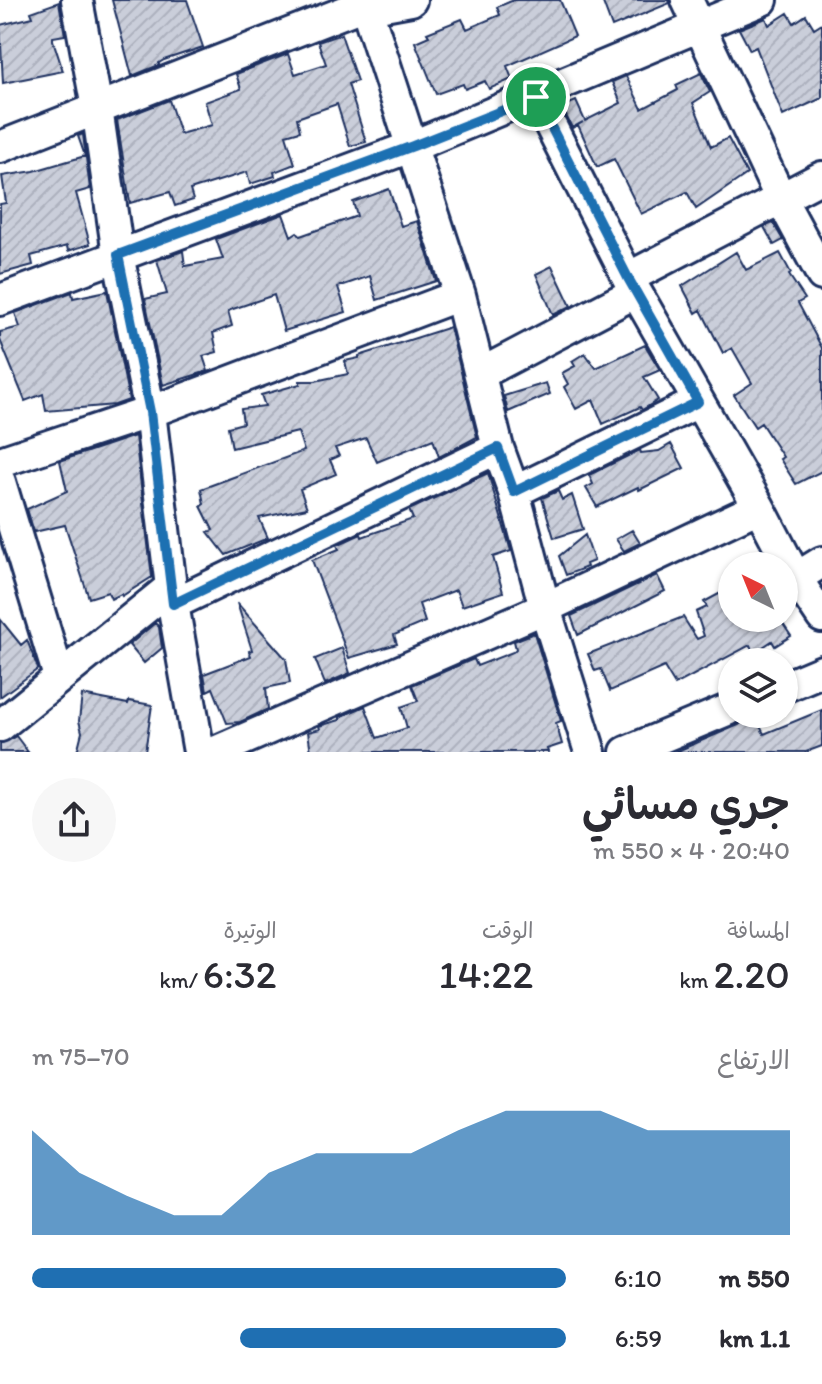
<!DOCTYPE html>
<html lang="ar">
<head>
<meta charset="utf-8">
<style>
	:root { --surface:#fff; --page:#f7f7f7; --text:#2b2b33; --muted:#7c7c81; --accent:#1f6fb2 }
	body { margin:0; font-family:Itim,"Playpen Sans Arabic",sans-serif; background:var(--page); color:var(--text); direction:rtl; height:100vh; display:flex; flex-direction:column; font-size:30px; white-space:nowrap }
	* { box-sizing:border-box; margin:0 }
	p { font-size:26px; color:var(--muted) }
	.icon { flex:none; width:44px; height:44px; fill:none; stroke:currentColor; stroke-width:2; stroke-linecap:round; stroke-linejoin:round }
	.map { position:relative; height:752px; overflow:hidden; direction:ltr }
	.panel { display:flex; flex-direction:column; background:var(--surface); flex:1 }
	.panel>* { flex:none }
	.needle { width:52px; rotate:317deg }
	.controls { position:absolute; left:718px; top:552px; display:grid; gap:16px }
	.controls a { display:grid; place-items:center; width:80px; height:80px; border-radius:50%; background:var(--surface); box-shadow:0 2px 6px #0004; font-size:40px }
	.pin { position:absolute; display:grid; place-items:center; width:68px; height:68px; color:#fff; margin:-34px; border:4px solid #fff; border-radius:50%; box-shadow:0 2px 8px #0007 }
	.round { display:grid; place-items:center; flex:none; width:84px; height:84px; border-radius:42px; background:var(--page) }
	.overview { display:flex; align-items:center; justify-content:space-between; height:136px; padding:0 32px }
	h1 { font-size:44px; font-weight:600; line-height:60px }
	.metrics { display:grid; grid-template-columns:repeat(3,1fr); gap:12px; height:136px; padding:8px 32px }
	.metrics div { display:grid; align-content:center }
	.metrics b { font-size:40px; font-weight:600 }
	.metrics small { font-size:22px; font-weight:400 }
	.metrics p { font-size:22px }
	.chart { height:224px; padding:16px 32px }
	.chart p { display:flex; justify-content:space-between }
	.chart svg { width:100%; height:144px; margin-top:8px; fill:var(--accent); opacity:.7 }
	ul { padding:0 32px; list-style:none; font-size:26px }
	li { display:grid; grid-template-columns:128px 96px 1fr; align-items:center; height:60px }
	li i { height:20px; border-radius:10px; background:var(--accent) }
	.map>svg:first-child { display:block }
	.building { fill:url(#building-hatch); stroke:#1b2f5e; stroke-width:2 }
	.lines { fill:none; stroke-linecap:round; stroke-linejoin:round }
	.minor-casing { stroke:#1b2f5e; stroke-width:36 }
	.minor { stroke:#fff; stroke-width:30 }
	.route-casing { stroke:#fff; stroke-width:16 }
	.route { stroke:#1f6fb2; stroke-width:10 }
</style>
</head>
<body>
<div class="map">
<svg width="822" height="752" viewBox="0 0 822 752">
	<defs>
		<pattern id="building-hatch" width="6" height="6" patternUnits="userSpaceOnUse" patternTransform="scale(2)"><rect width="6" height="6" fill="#caceda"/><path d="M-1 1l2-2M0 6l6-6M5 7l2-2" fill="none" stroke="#adb1be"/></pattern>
	</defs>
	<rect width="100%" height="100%" fill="#fff"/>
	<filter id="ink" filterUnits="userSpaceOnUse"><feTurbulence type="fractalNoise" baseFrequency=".0125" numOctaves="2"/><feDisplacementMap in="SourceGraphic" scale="16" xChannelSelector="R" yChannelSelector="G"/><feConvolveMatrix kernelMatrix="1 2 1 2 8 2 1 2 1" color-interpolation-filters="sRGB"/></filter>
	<g filter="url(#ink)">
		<path class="building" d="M112,0H187L203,47L164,60L159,63V65L132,76Z
			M514,0H560L575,36L507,66L512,79L489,89L485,81L465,89L463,84L436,94L415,42L429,36L427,33L462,19L467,29L500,15L497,7Z
			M602,0H669L670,3L612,27Z
			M59,2L65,35L53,37V40L63,71L3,83L0,25L33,17L31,12Z
			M788,13L794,23L806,15L814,28L822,23V98L783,116L756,47L750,50L739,29L766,18L769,25Z
			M341,34L357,81L348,84L366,142L350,146L337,104L297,118L300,131L286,135L295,164L274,172L275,176L250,184L247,172L190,190L193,200L175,206L170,192L130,203L117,120L169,100L180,134L212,125L205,102L241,89L236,74L288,54L295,74L326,64L318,42Z
			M701,73L710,92L693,103L711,147L728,138L747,174L696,209L687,192L641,214L614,159L597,167L578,125L583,122L572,128L562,107L576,101L585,121L621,103L612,82L626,76L642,109L678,90L676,85Z
			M83,134L90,189L76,193L90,244L68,251L67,246L31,256L33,265L0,274V204L6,203L2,176L34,171L85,156L78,136Z
			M389,189L401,226L417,221L436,281L377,300L370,276L338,287L346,312L284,331L274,295L233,309L228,311L232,326L213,333L217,352L203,356L208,371L163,385L145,299L167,294L157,260L183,251L185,266L223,259L216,239L283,214L291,236L297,232L300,236L357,216L353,202Z
			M773,223L783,240L774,245L764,227Z
			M736,252L746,270L780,253L791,273L789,275L805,299L798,303L822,348V471L796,484L780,459L783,457L761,423L755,427L734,395L752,383L732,348L723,353L701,310L696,313L682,286Z
			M552,266L571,306L553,315L536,274Z
			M107,291L129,400L115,405L46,411L43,394L25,401L0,340V332L20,327L15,313L72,292L73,298Z
			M450,327L477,437L439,457L433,439L377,462L366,438L335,448L339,456L330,460L336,474L300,489L307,508L259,518L268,538L226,555L208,532L213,530L201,506L204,504L201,489L304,451L298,432L232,448L228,427L243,423L241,409L265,406L261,395L300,384V381H315L348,374L345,361L359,358V356Z
			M645,345L660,370L644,377L658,400L642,410L640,407L603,424L593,400L576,409L564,387L568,384L562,373L575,366L572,361L585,353L596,368Z
			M546,383L550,394L508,412L504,396Z
			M135,436L152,577L122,596L121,594L111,599L108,592L89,598L65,525L34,532L27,509L67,491L60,461Z
			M671,444L684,468L639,490L638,487L597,507L586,488L593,484L589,475L640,450L641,453L659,451Z
			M488,473L511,551L493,557L503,592L462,606L456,590L419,604L425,622L394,635L397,644L349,658L312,560L339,549L337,545L361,534L362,537L413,519L409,510Z
			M558,491L562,500L572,495L583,529L554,538L542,498Z
			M632,530L640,543L624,551L616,539Z
			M585,535L594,561L586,564L587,567L566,575L559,556Z
			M657,575L665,591L578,635L571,616Z
			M732,587V618H779L791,636L775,646L772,641L754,653L750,645L675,685L664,667L610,691L601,669L595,671L588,654L683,617L697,639L704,636L696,612L707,607L704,602Z
			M237,603L286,659L290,683L266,688L268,709L240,722L227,723L213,688L207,691L204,674L251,656L249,651L252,650Z
			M0,619L21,645L27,640L38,669L0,697Z
			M155,623L159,627L162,648L144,663L129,645Z
			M534,633L561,721L556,723L562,744L547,749L548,752H311L308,732L320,729L319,726L340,720V717L365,706L377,738L407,728L401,707L418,701L412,685L469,661L474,659L477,666L513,652L516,649L514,641Z
			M342,648L350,673L325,684L315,659Z
			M82,695L128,704L129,701L152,705L145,752H77L82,732L79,721Z
			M822,710V746L806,752H675L739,725L751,714H754L764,734Z
			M16,736L28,752H0V744Z"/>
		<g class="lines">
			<g class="minor-casing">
				<path id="minor" d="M77,0L97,108L118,255L150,412L173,604L199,752
					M364,0L460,295L498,448L514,492L545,608L590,752
					M687,0L780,197L822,275
					M536,97L628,278L759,507L796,578L822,617
					M0,147L365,4L384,5L411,0
					M628,278L822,177
					M0,300L413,146L762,0
					M480,374L636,292
					M0,462L150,412L460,295
					M0,482L59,677
					M514,492L698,402
					M796,578L822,562
					M173,604L498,448
					M784,687L822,671
					M0,726L171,587
					M215,752L545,608L759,507
					M626,752L732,708"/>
			</g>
			<use href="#minor" class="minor"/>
		</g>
	</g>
	<g class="lines" filter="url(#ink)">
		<g class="route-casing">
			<path id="route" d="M536,97L628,278L698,402L514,492L498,448L173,604L150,412L118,255L413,146Z"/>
		</g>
		<use href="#route" class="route"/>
	</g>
</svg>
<div class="controls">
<a><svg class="needle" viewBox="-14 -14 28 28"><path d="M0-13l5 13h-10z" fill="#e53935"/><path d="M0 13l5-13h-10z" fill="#7c7c81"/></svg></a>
<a><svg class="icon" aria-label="layers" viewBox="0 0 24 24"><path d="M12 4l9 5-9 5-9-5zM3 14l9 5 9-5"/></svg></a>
</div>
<div class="pin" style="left:536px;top:97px;background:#1e9e55"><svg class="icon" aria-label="arrive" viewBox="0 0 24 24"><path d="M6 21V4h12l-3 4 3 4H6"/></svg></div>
</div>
<section class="panel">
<div class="overview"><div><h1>جري مسائي</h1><p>20:40 · 4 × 550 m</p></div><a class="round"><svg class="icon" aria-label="share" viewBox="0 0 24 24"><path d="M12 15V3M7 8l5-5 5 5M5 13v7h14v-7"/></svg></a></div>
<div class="metrics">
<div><p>المسافة</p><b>2.20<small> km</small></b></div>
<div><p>الوقت</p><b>14:22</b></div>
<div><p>الوتيرة</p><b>6:32<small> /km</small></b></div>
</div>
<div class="chart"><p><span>الارتفاع</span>70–75 m</p>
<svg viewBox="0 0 160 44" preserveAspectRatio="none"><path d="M0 44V12L10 25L20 32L30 38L40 38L50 25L60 19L70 19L80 19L90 12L100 6L110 6L120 6L130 12L140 12L150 12L160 12V44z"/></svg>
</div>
<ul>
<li><b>550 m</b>6:10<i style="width:100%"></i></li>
<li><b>1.1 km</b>6:59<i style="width:61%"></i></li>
</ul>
</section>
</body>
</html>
